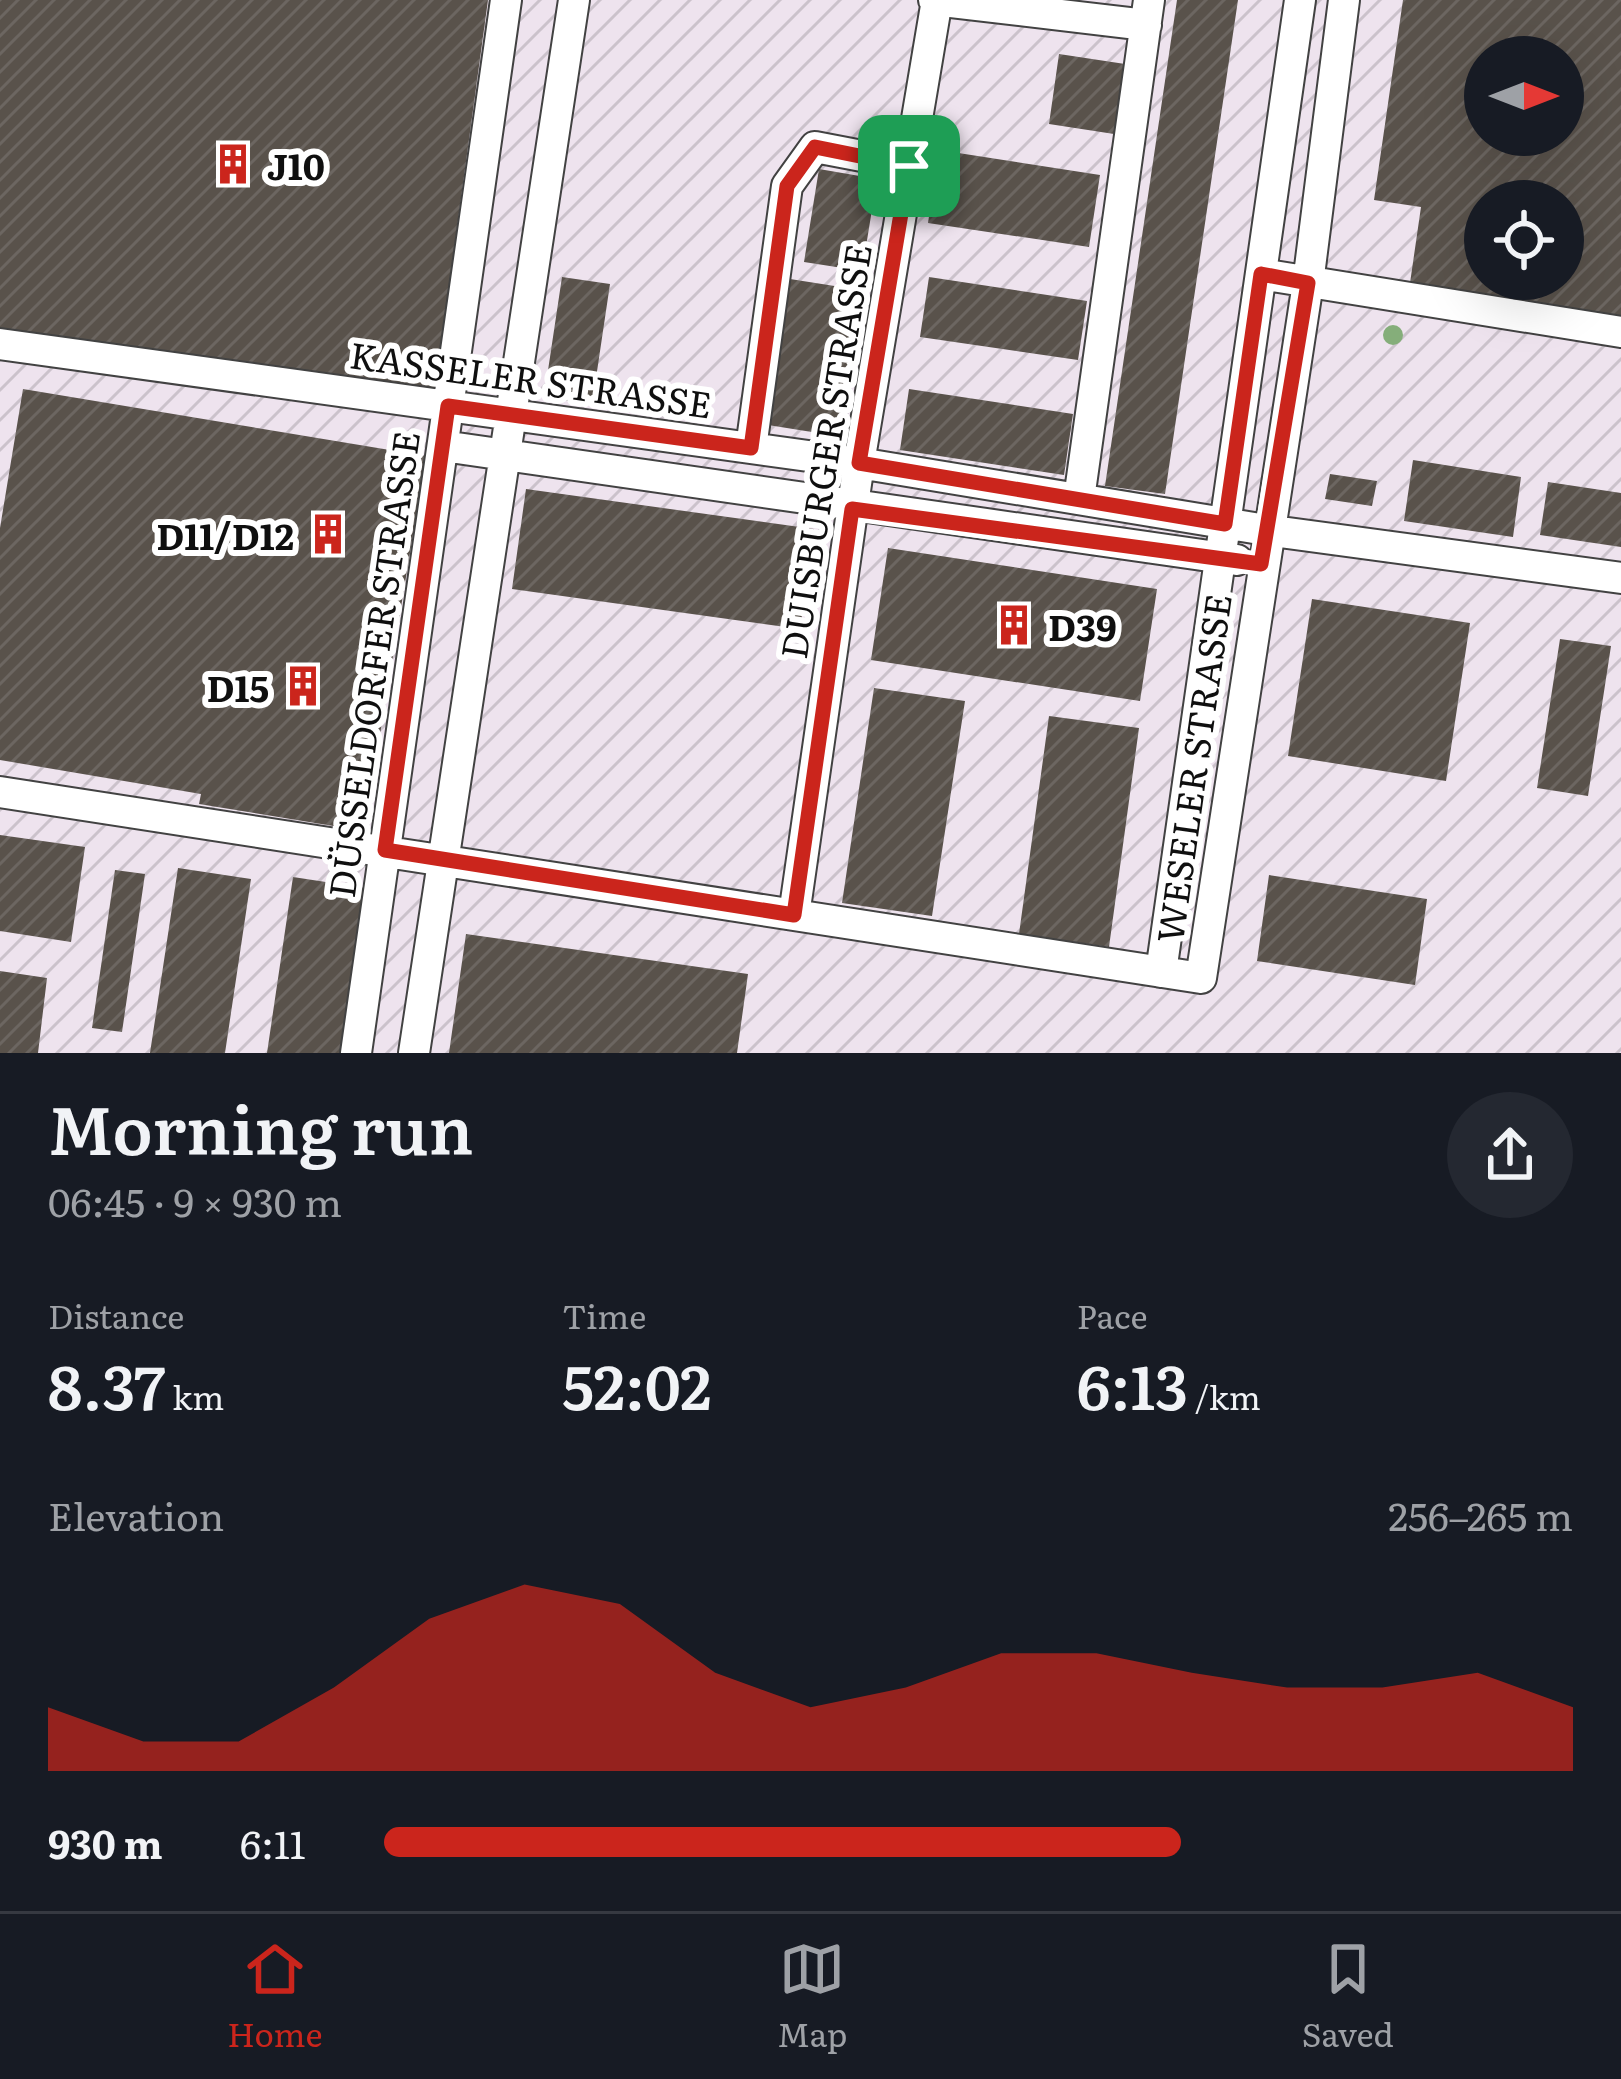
<!DOCTYPE html>
<html lang="en">
<head>
<meta charset="utf-8">
<style>
	:root { --surface:#171b24; --page:#242831; --text:#f1f3f6; --muted:#9ea1a6; --line:#363941; --accent:#cb251c }
	body { margin:0; font-family:Literata,serif; background:var(--page); color:var(--text); height:100vh; display:flex; flex-direction:column; font-size:45px; white-space:nowrap }
	* { box-sizing:border-box; margin:0 }
	p { font-size:39px; color:var(--muted) }
	.icon { flex:none; width:66px; height:66px; fill:none; stroke:currentColor; stroke-width:2; stroke-linecap:round; stroke-linejoin:round }
	.map { position:relative; height:1053px; overflow:hidden }
	.drawer { display:flex; flex-direction:column; background:var(--surface); flex:1 }
	.drawer>* { flex:none }
	.needle { width:78px; rotate:90deg }
	.tools { position:absolute; left:1464px; top:36px; display:grid; gap:24px }
	.tools a { display:grid; place-items:center; width:120px; height:120px; border-radius:50%; background:var(--surface); box-shadow:0 12px 48px #0002; font-size:60px }
	.pin { position:absolute; display:grid; place-items:center; width:102px; height:102px; color:#fff; margin:-51px; border-radius:24px; box-shadow:0 6px 18px #0006 }
	.round { display:grid; place-items:center; flex:none; width:126px; height:126px; border-radius:63px; background:var(--page) }
	.overview { display:flex; align-items:center; justify-content:space-between; height:204px; padding:0 48px }
	h1 { font-size:66px; font-weight:600; line-height:90px }
	.stats { display:grid; grid-template-columns:repeat(3,1fr); gap:18px; height:204px; padding:12px 48px }
	.stats div { display:grid; align-content:center }
	.stats b { font-size:60px; font-weight:600 }
	.stats small { font-size:33px; font-weight:400 }
	.stats p { font-size:33px }
	.chart { height:336px; padding:24px 48px }
	.chart p { display:flex; justify-content:space-between }
	.chart svg { width:100%; height:216px; margin-top:12px; fill:var(--accent); opacity:.7 }
	ul { padding:0 48px; list-style:none; font-size:39px }
	li { display:grid; grid-template-columns:192px 144px 1fr; align-items:center; height:90px }
	li i { height:30px; border-radius:15px; background:var(--accent) }
	.menu { display:flex; justify-content:space-around; align-items:center; height:168px; border-top:3px solid var(--line); background:var(--surface); font-size:33px; color:var(--muted) }
	.menu a { display:grid; justify-items:center; gap:6px }
	.menu .on { color:var(--accent) }
	.map>svg:first-child { display:block }
	.industrial { fill:url(#industrial-furrows); fill-rule:evenodd }
	.building { fill:url(#building-hatch); fill-rule:evenodd }
	.lines { fill:none; stroke-linecap:round; stroke-linejoin:round }
	.minor-casing { stroke:#424242; stroke-width:34 }
	.minor { stroke:#fff; stroke-width:30 }
	.tree { fill:#85ae7a }
	.route-casing { stroke:#fff; stroke-width:24 }
	.route { stroke:#cb251c; stroke-width:15 }
	.labels { text-anchor:middle; dominant-baseline:central; stroke-width:12; stroke-linejoin:round; paint-order:stroke }
	.poi-label { font-size:36px; font-weight:bold; fill:#0f0f0f; stroke:#fff; text-anchor:start }
	.street-label { font-size:36px; fill:#0f0f0f; stroke:#fff }
</style>
</head>
<body>
<div class="map">
<svg width="1621" height="1053" viewBox="0 0 1621 1053">
	<defs>
		<pattern id="industrial-furrows" width="10" height="10" patternUnits="userSpaceOnUse" patternTransform="scale(3)"><rect width="10" height="10" fill="#eee3ee"/><path d="M-1 1l2-2M0 10L10 0M9 11l2-2" fill="none" stroke="#cbc2cb"/></pattern>
		<pattern id="building-hatch" width="6" height="6" patternUnits="userSpaceOnUse" patternTransform="scale(3)"><rect width="6" height="6" fill="#59524b"/><path d="M-1 1l2-2M0 6l6-6M5 7l2-2" fill="none" stroke="#6c6661"/></pattern>
	</defs>
	<rect width="100%" height="100%" fill="#fffef1"/>
	<path class="industrial" d="M0,0H1621V1053H0ZM1485,57H1563V135H1485ZM1485,201H1563V279H1485Z"/>
	<path class="building" d="M0,0H488L435,389L0,328Z
		M1177,0H1238L1165,494L1105,486Z
		M1403,0H1621V321L1409,290L1421,207L1374,200ZM1485,57H1563V135H1485ZM1485,201H1563V279H1485Z
		M1059,54L1125,64L1114,134L1049,124Z
		M939,150L1100,175L1089,247L928,223Z
		M819,169L877,179L862,271L804,262Z
		M562,277L610,284L592,405L544,397Z
		M929,277L1087,301L1078,360L920,337Z
		M790,279L860,290L837,436L768,425Z
		M23,389L426,456L364,831L199,804L201,794L0,760V528Z
		M909,389L1073,414L1064,475L900,450Z
		M1413,460L1521,477L1513,537L1404,521Z
		M1330,474L1377,481L1372,506L1325,499Z
		M1548,482L1621,493V547L1540,535Z
		M526,489L814,529L800,629L512,589Z
		M888,548L1157,589L1140,701L871,660Z
		M1312,599L1470,623L1446,781L1288,756Z
		M1560,639L1611,646L1588,796L1537,788Z
		M874,688L965,701L932,916L842,903Z
		M1049,716L1139,728L1109,947L1019,934Z
		M0,835L85,847L71,942L0,931Z
		M178,868L251,879L225,1053H150Z
		M115,870L145,874L122,1032L92,1028Z
		M1269,875L1427,899L1415,985L1257,961Z
		M293,877L365,888L342,1053H267Z
		M466,934L748,974L737,1053H449Z
		M0,971L47,978L38,1053H0Z"/>
	<g class="lines">
		<g class="minor-casing">
			<path id="minor" d="M934,0L1146,25
				M1261,274L1621,332
				M0,344L859,463L1266,530L1621,578
				M443,446L1237,560
				M751,448L787,186L815,147L909,165
				M1079,499L1149,0
				M0,792L1201,978L1308,283L1344,0
				M794,915L859,463L937,0
				M1161,972L1300,0
				M356,1053L506,0
				M414,1053L574,0"/>
		</g>
		<use href="#minor" class="minor"/>
	</g>
	<circle class="tree" cx="1393" cy="335" r="10"/>
	<g class="lines">
		<g class="route-casing">
			<path id="route" d="M815,147L909,166L859,463L1225,524L1261,274L1308,283L1261,564L852,509L794,915L385,850L448,406L751,448L787,186Z"/>
		</g>
		<use href="#route" class="route"/>
	</g>
	<defs>
		<g id="building-bare" transform="scale(3.24)"><path d="M-4-6H4V6H1V3H-1V6H-4ZM-2.5-4.3h1.7v1.8h-1.7ZM.8-4.3h1.7v1.8H.8ZM-2.5-1h1.7V.8h-1.7ZM.8-1h1.7V.8H.8Z" fill="#cb251c" stroke="#fff" stroke-width="2.5" paint-order="stroke"/></g>
	</defs>
	<g fill-rule="evenodd">
		<use href="#building-bare" x="233" y="164"/>
		<use href="#building-bare" x="328" y="534"/>
		<use href="#building-bare" x="1014" y="625"/>
		<use href="#building-bare" x="303" y="686"/>
	</g>
	<g class="labels">
		<g class="poi-label">
			<text x="267" y="164">J10</text>
			<text x="294" y="534" text-anchor="end">D11/D12</text>
			<text x="1048" y="625">D39</text>
			<text x="269" y="686" text-anchor="end">D15</text>
		</g>
		<g class="street-label">
			<text transform="translate(531 378) rotate(8)">KASSELER STRASSE</text>
			<text transform="translate(824 451) rotate(-81)">DUISBURGER STRASSE</text>
			<text transform="translate(372 664) rotate(-82)">DÜSSELDORFER STRASSE</text>
			<text transform="translate(1192 768) rotate(-82)">WESELER STRASSE</text>
		</g>
	</g>
</svg>
<div class="tools">
<a><svg class="needle" viewBox="-14 -14 28 28"><path d="M0-13l5 13h-10z" fill="#e53935"/><path d="M0 13l5-13h-10z" fill="#9ea1a6"/></svg></a>
<a><svg class="icon" aria-label="locate" viewBox="0 0 24 24"><circle cx="12" cy="12" r="6"/><path d="M12 2v4M12 18v4M2 12h4M18 12h4"/></svg></a>
</div>
<div class="pin" style="left:909px;top:166px;background:#1e9e55"><svg class="icon" aria-label="arrive" viewBox="0 0 24 24"><path d="M6 21V4h12l-3 4 3 4H6"/></svg></div>
</div>
<section class="drawer">
<div class="overview"><div><h1>Morning run</h1><p>06:45 · 9 × 930 m</p></div><a class="round"><svg class="icon" aria-label="share" viewBox="0 0 24 24"><path d="M12 15V3M7 8l5-5 5 5M5 13v7h14v-7"/></svg></a></div>
<div class="stats">
<div><p>Distance</p><b>8.37<small> km</small></b></div>
<div><p>Time</p><b>52:02</b></div>
<div><p>Pace</p><b>6:13<small> /km</small></b></div>
</div>
<div class="chart"><p><span>Elevation</span>256–265 m</p>
<svg viewBox="0 0 160 44" preserveAspectRatio="none"><path d="M0 44V31L10 38L20 38L30 27L40 13L50 6L60 10L70 24L80 31L90 27L100 20L110 20L120 24L130 27L140 27L150 24L160 31V44z"/></svg>
</div>
<ul>
<li><b>930 m</b>6:11<i style="width:67%"></i></li>
</ul>
</section>
<nav class="menu">
<a class="on"><svg class="icon" aria-label="home" viewBox="0 0 24 24"><path d="M3 11l9-7 9 7M6 9v11h12V9"/></svg>Home</a>
<a><svg class="icon" aria-label="map" viewBox="0 0 24 24"><path d="M3 6l6-2 6 2 6-2v14l-6 2-6-2-6 2zM9 4v14M15 6v14"/></svg>Map</a>
<a><svg class="icon" aria-label="saved" viewBox="0 0 24 24"><path d="M7 4h10v16l-5-4-5 4z"/></svg>Saved</a>
</nav>
</body>
</html>
